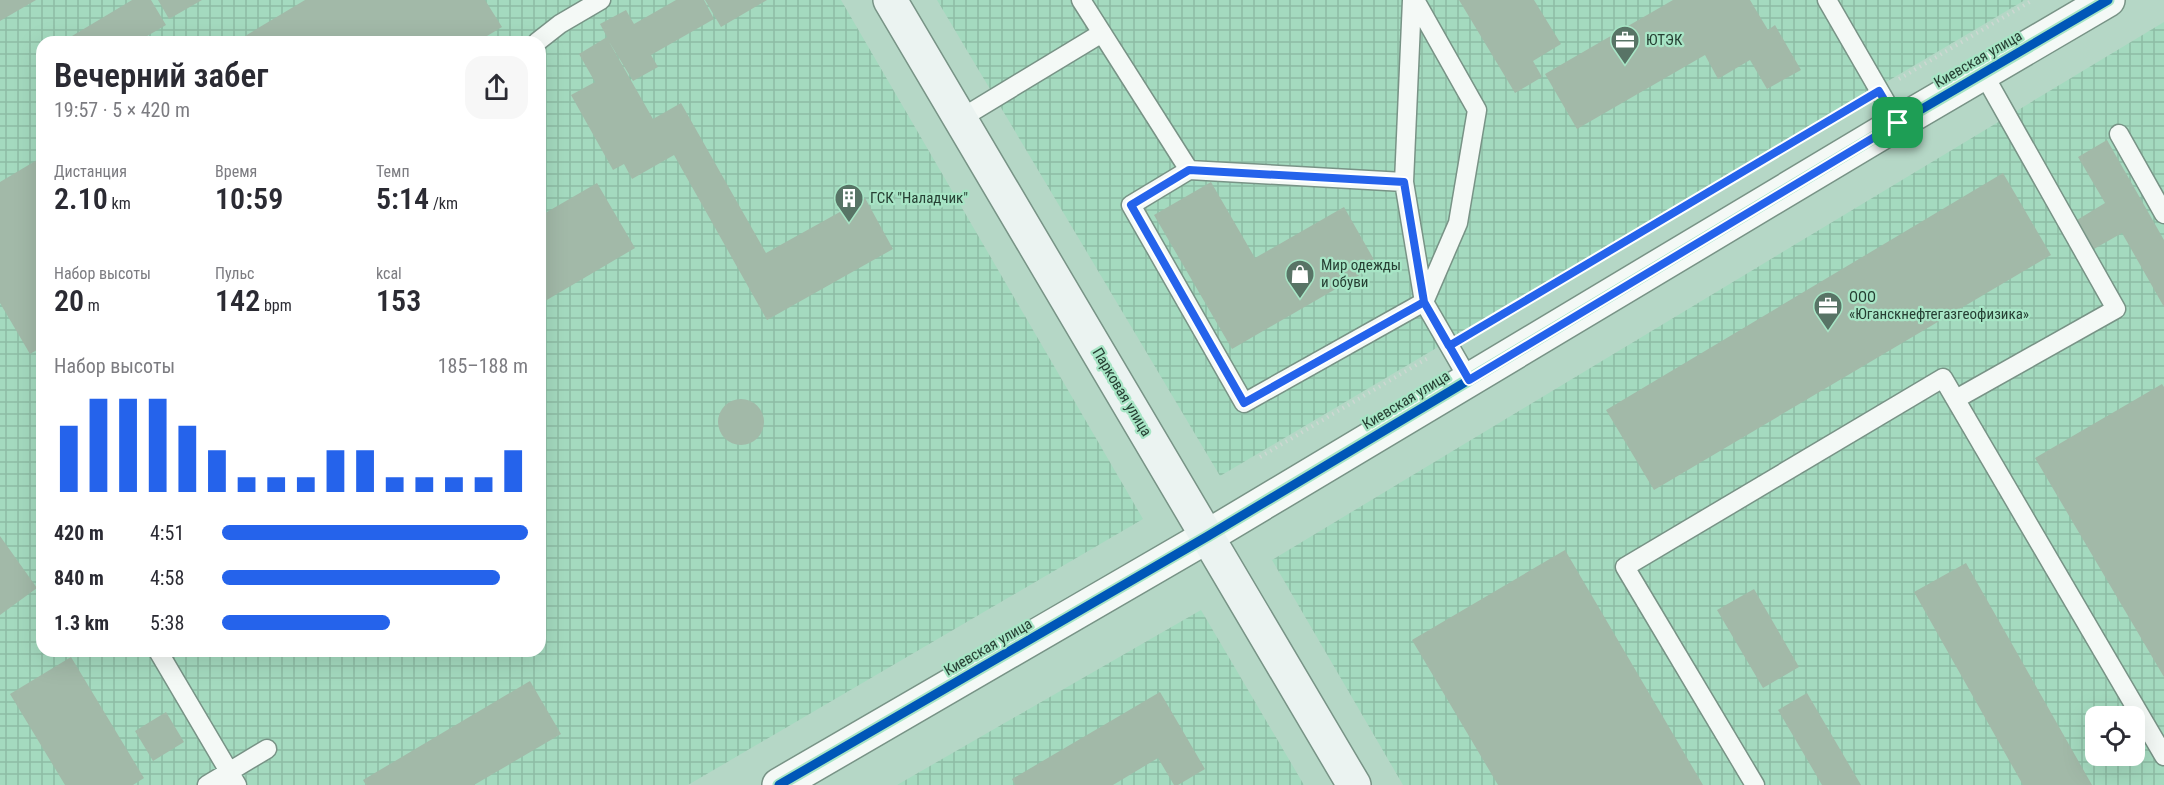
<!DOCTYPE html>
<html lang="ru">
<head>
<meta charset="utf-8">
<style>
	:root { --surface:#fff; --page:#f7f7f7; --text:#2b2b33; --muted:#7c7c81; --accent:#2563eb }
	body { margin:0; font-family:"Roboto Condensed",sans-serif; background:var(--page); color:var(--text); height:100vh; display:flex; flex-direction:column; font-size:22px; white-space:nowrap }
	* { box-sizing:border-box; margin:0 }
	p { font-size:20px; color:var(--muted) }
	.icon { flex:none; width:33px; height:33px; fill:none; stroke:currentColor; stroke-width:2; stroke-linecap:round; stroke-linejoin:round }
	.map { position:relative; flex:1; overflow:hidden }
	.drawer { position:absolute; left:36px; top:36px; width:510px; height:621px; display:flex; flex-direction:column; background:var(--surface); border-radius:18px; box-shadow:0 6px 24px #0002 }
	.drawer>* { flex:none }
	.tools { position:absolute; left:2085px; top:706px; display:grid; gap:12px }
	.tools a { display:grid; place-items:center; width:60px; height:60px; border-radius:12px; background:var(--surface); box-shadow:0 6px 24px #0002; font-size:30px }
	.pin { position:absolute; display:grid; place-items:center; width:51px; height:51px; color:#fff; margin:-26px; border-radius:12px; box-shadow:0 3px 9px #0006 }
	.round { display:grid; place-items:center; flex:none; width:63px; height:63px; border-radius:18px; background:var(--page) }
	.summary { display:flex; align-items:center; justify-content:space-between; height:102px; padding:0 18px }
	h1 { font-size:33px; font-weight:600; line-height:45px }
	.metrics { display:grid; grid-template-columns:repeat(3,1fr); gap:9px; height:102px; padding:6px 18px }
	.metrics div { display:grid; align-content:center }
	.metrics b { font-size:30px; font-weight:600 }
	.metrics small { font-size:16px; font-weight:400 }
	.metrics p { font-size:16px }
	.chart { height:168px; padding:12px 18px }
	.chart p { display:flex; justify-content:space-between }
	.chart svg { width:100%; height:108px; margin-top:6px; stroke:var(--accent); stroke-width:6 }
	ul { padding:0 18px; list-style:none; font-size:20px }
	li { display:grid; grid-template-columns:96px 72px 1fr; align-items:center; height:45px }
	li i { height:15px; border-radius:8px; background:var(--accent) }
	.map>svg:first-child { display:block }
	.industrial { fill:url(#industrial-grid); fill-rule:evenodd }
	.building { fill:#a2b9a8 }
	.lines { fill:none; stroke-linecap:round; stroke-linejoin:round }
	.lane-casing { stroke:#789386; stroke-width:21 }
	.street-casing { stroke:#789386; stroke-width:36 }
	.secondary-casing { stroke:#789386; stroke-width:36 }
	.path { stroke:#cdd8d2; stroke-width:4; stroke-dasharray:1.5 4.5; stroke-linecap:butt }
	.lane { stroke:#f4f9f6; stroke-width:18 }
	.street { stroke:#f4f9f6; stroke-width:33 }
	.secondary { stroke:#ebf3f1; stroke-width:33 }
	.cycleway-casing { stroke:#a7e5c5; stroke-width:13 }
	.cycleway { stroke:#0057b8; stroke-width:9 }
	.route-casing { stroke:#fff; stroke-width:12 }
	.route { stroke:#2563eb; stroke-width:8 }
	.labels { text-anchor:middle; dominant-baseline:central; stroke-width:4.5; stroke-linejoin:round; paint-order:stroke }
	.poi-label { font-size:15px; fill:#263f33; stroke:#a7e5c5; text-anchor:start }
	.street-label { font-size:15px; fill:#263f33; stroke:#a7e5c5 }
</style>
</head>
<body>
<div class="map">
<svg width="2164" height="785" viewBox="0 0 2164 785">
	<defs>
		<pattern id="industrial-grid" width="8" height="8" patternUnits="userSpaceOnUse" patternTransform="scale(1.5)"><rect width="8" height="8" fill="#a4dabf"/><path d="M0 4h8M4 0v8" fill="none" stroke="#8dbca5"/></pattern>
	</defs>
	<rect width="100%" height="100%" fill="#b5d7c6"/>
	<path class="industrial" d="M0,0H841L1143,519L688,785H0ZM42,42H540V651H42Z
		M937,0H2025L1220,476Z
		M2164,22V785H1403L1272,560ZM2096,717H2134V756H2096Z
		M1201,610L1304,785H897Z"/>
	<path class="building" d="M0,0H36L0,21Z
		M132,0H151L166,25L137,42H62Z
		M158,0H202L169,19Z
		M305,0H485L502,27L477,42H235Z
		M676,0H704L714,19L651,55L658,67L633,81L608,40L653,119L681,103L766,253L865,198L893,249L767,320L674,155L632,179L624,164L613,170L571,95L595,82L579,54L607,37L600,24L626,10L634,24Z
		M705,0H767L721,27Z
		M1459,0H1534L1561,44L1533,61L1542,77L1515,93Z
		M1673,0H1750L1768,30L1775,25L1801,70L1767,89L1750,60L1718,79L1705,55L1577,129L1545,74Z
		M2107,140L2164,240V307L2122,233L2094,249L2077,220L2105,203L2078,157Z
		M42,157V347L30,354L0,303V182Z
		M2003,173L2051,255L1654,490L1606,410Z
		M1211,182L1255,258L1344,207L1377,265L1232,349L1154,215Z
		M597,183L635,248L540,304V216Z
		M2162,384L2164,387V677L2035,458Z
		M718 422a23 23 0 1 1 46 0a23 23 0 1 1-46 0Z
		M0,536L37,588L0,615Z
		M1565,550L1703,785H1498L1412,640Z
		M1966,563L2092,785H2023L1914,592Z
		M1754,589L1799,667L1763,688L1717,610Z
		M71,657L144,778L133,785H65L10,694Z
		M530,681L561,734L474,785H366L363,780Z
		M1160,692L1205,769L1178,785H1174L1158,758L1113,785H1015L1012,779Z
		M1807,693L1861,785H1822L1778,710Z
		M166,712L184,742L153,761L135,731Z"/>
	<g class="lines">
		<g class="lane-casing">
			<path id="lane" d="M1081,0L1189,170
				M1412,0L1404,182L1189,170L1131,205L1244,403L1424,302L1458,223L1477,110L1415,0
				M1827,0L1898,123
				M537,42L560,24L601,0
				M960,119L1102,33
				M2119,134L2164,214
				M1404,182L1424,302L1469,380
				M1956,399L2116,309L1983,73
				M158,651L237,785
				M207,785L267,749
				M1755,785L1625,567L1943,378L2164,756"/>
		</g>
		<g class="street-casing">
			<path id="street" d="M779,785L1208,536L1898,123L2108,0"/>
		</g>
		<g class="secondary-casing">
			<path id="secondary" d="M890,0L1354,785"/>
		</g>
		<path class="path" d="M1899,79L2033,0
			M1471,333L1859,103
			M1260,457L1428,358"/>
		<use href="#lane" class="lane"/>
		<use href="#street" class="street"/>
		<use href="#secondary" class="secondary"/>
		<g class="cycleway-casing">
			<path id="cycleway" d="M779,785L1208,536L1898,123L2108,0"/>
		</g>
		<use href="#cycleway" class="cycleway"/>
	</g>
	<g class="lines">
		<g class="route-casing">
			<path id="route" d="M1898,123L1879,91L1449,346L1424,302L1404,182L1189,170L1131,205L1244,403L1424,302L1469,380L1898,123"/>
		</g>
		<use href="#route" class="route"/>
	</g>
	<defs>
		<g id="office-pin" transform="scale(1.5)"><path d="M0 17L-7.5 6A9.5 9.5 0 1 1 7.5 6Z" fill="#587466" stroke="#a7e5c5"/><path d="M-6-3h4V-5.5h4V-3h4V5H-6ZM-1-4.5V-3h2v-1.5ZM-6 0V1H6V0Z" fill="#fff"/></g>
		<g id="building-pin" transform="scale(1.5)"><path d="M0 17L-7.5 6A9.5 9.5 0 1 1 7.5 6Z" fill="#587466" stroke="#a7e5c5"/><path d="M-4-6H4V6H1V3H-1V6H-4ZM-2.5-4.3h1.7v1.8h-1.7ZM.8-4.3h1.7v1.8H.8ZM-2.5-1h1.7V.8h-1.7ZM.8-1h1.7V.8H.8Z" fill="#fff"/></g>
		<g id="shop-pin" transform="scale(1.5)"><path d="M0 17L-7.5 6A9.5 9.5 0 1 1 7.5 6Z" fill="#587466" stroke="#a7e5c5"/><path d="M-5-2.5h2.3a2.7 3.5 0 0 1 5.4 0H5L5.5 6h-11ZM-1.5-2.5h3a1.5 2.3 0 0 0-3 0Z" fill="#fff"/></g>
	</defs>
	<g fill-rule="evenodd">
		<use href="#office-pin" x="1625" y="40"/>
		<use href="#building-pin" x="849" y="198"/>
		<use href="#shop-pin" x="1300" y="274"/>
		<use href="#office-pin" x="1828" y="306"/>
	</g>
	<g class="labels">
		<g class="poi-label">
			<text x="1646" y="40">ЮТЭК</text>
			<text x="870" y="198">ГСК "Наладчик"</text>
			<text x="1321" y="265">Мир одежды<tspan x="1321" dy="17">и обуви</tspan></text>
			<text x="1849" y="297">ООО<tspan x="1849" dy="17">«Юганскнефтегазгеофизика»</tspan></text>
		</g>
		<g class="street-label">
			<text transform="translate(1978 59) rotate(-30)">Киевская улица</text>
			<text transform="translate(1122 392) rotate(59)">Парковая улица</text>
			<text transform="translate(1406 400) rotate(-31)">Киевская улица</text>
			<text transform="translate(988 647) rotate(-30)">Киевская улица</text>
		</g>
	</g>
</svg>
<div class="tools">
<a><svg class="icon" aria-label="locate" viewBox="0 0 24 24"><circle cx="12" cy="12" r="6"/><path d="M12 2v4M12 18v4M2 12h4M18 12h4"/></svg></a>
</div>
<div class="pin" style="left:1898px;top:123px;background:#1e9e55"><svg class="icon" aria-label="arrive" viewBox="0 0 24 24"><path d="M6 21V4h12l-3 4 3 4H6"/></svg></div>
<section class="drawer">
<div class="summary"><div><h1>Вечерний забег</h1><p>19:57 · 5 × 420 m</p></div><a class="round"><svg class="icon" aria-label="share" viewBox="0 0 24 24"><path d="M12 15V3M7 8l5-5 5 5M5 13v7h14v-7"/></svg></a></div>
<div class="metrics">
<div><p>Дистанция</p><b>2.10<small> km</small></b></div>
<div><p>Время</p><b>10:59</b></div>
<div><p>Темп</p><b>5:14<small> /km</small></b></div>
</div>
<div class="metrics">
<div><p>Набор высоты</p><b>20<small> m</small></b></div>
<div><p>Пульс</p><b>142<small> bpm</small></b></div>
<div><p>kcal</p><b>153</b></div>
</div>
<div class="chart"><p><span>Набор высоты</span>185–188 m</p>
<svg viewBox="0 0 160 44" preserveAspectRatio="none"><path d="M5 44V17M15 44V6M25 44V6M35 44V6M45 44V17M55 44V27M65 44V38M75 44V38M85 44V38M95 44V27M105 44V27M115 44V38M125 44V38M135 44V38M145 44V38M155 44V27"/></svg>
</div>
<ul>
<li><b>420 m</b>4:51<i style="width:100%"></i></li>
<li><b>840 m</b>4:58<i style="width:91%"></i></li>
<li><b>1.3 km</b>5:38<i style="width:55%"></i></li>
</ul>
</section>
</div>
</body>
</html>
